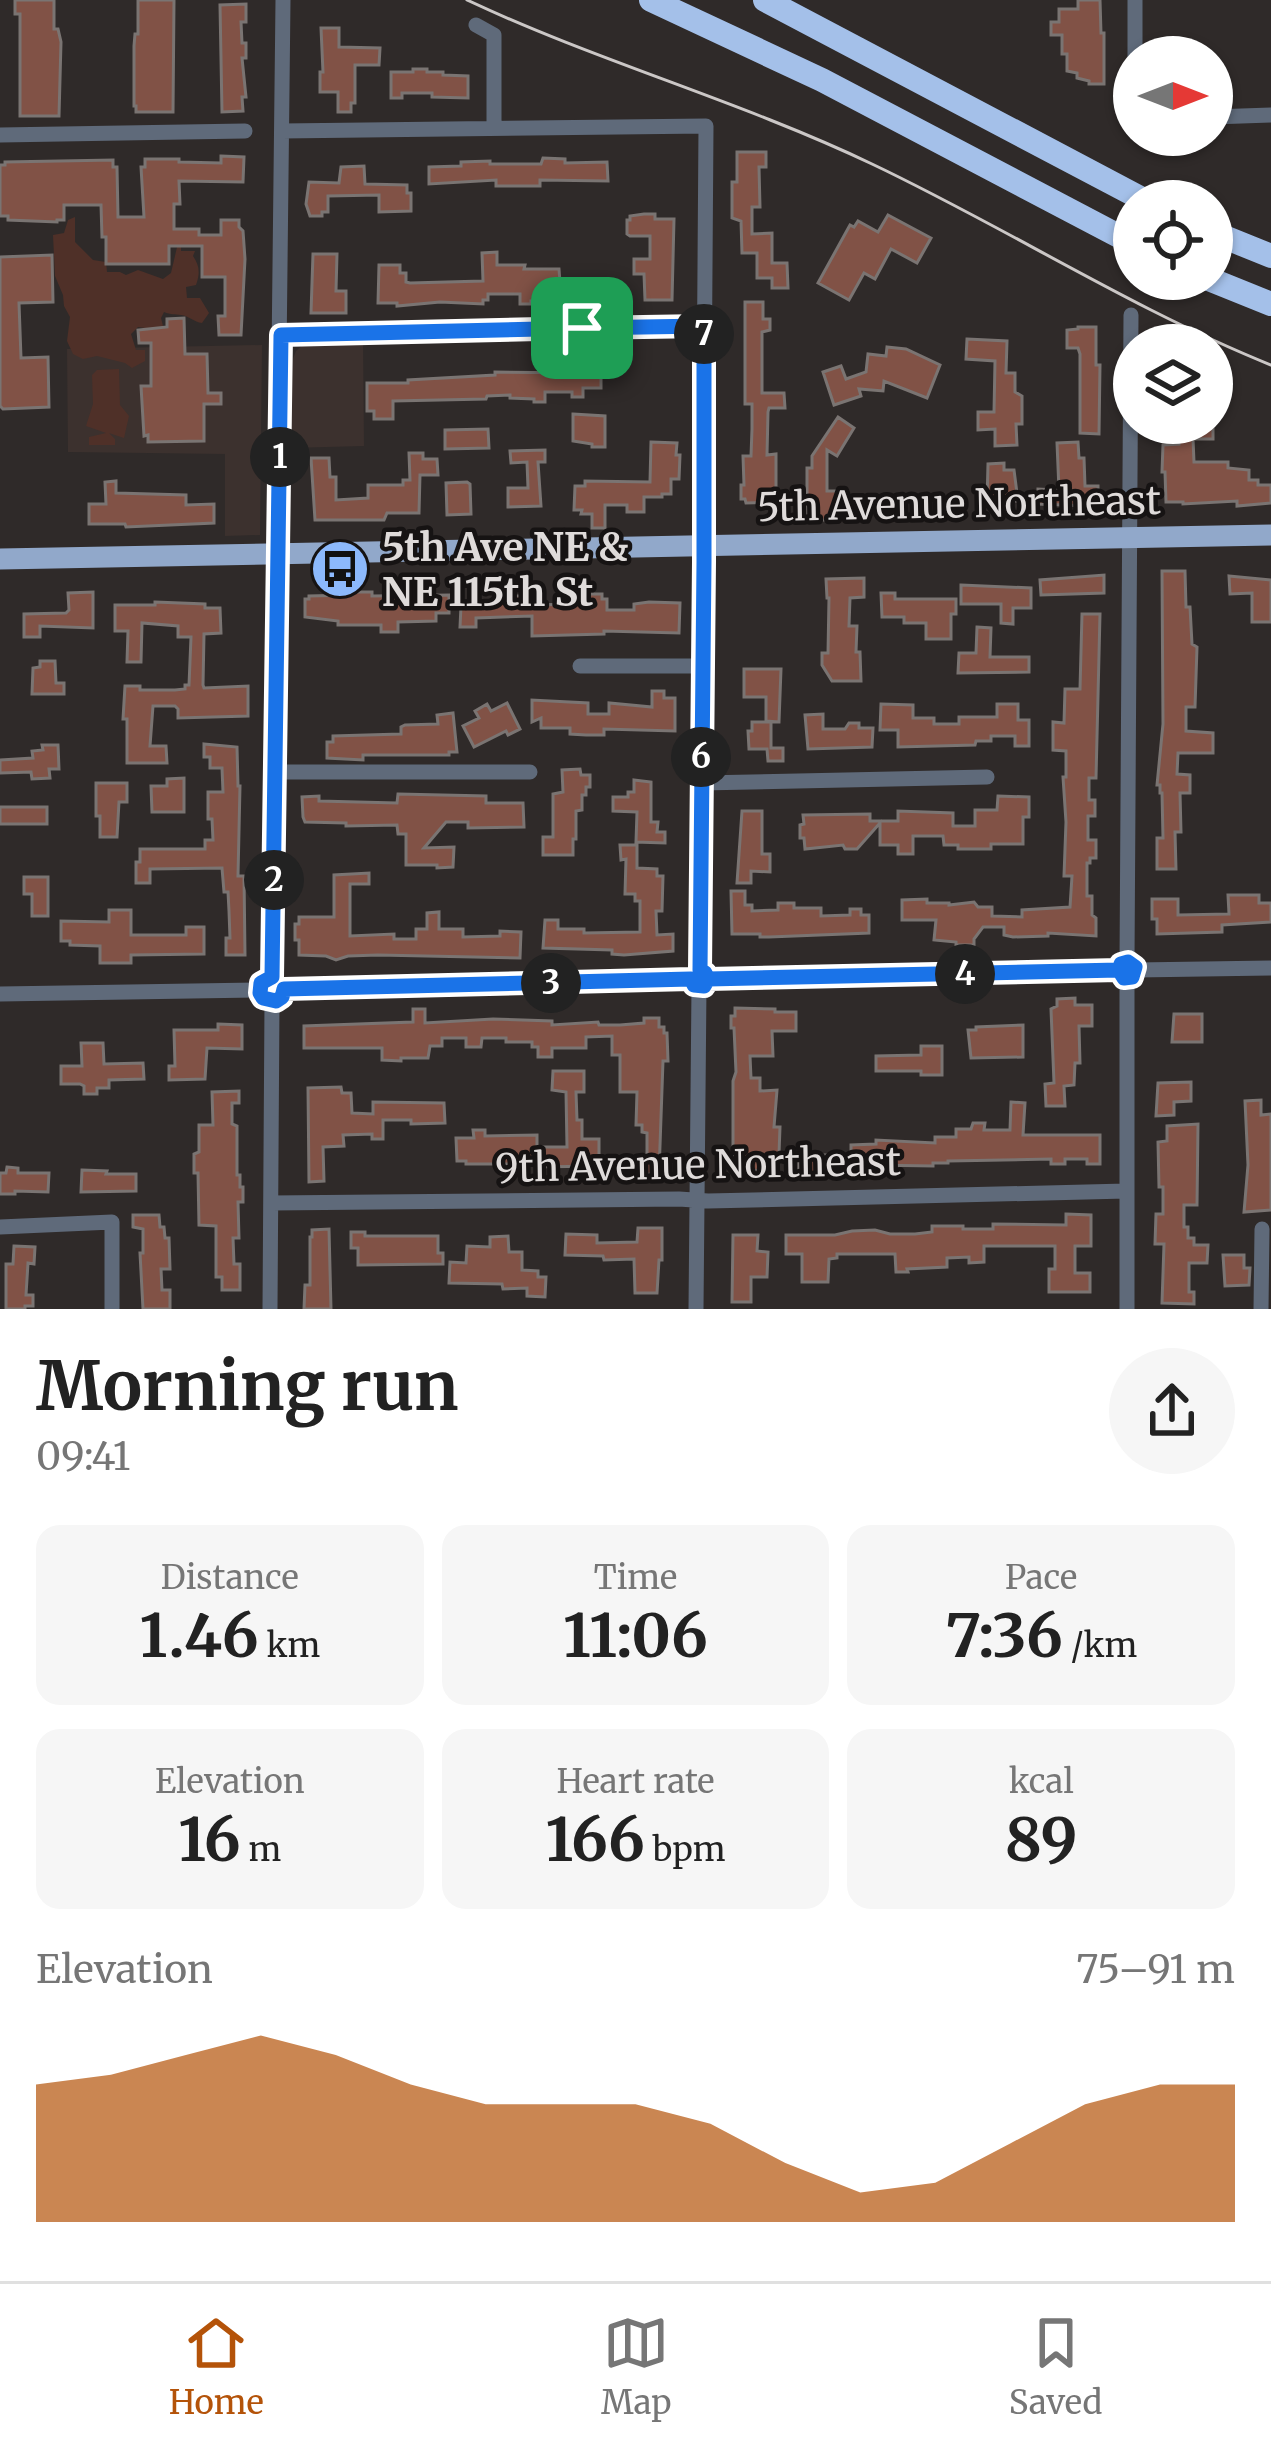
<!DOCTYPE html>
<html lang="en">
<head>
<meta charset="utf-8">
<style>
	:root { --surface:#fff; --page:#f6f6f6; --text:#222; --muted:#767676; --line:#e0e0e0; --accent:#b45309 }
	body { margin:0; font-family:Merriweather,serif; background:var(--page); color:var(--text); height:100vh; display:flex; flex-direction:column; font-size:45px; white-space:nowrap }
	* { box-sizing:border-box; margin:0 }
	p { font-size:39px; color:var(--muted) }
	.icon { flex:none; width:66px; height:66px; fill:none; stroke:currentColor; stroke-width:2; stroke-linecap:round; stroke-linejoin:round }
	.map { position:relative; height:1309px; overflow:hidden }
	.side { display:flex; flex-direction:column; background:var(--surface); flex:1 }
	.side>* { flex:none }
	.needle { width:78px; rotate:90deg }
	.controls { position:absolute; left:1113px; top:36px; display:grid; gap:24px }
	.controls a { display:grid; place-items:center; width:120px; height:120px; border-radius:50%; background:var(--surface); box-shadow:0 3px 9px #0004; font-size:60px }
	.pin { position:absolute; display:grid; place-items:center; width:102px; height:102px; color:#fff; margin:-51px; border-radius:24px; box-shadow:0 6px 18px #0006 }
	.km { position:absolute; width:60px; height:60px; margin:-30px; border-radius:50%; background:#222; color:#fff; font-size:33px; line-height:60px; text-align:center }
	.round { display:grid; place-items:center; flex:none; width:126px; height:126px; border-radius:63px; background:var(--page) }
	.headline { display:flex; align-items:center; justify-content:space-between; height:204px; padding:0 36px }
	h1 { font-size:66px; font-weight:700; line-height:90px }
	.figures { display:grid; grid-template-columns:repeat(3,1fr); gap:18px; height:204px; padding:12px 36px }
	.figures div { display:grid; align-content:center; border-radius:24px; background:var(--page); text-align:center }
	.figures b { font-size:60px; font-weight:700 }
	.figures small { font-size:33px; font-weight:400 }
	.figures p { font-size:33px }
	.chart { height:336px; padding:24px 36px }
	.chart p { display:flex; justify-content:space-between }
	.chart svg { width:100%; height:216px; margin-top:12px; fill:var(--accent); opacity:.7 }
	.menu { display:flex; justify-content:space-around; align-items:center; height:168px; border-top:3px solid var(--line); background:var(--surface); font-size:33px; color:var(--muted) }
	.menu a { display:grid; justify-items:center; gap:6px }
	.menu .current { color:var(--accent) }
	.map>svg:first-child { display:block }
	.built { fill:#3c312e }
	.green { fill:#4f3028 }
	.building { fill:#815246; stroke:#7a7472; stroke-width:3 }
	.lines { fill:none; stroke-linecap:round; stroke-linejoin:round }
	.minor { stroke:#5f6a7a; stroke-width:15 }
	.major { stroke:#91a8ca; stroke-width:21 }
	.highway { stroke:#a4c0e9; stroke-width:24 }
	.tram { stroke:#cbc7c6; stroke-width:3 }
	.route-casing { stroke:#fff; stroke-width:24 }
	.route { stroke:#1a73e8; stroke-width:15 }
	.labels { text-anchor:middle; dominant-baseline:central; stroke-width:9; stroke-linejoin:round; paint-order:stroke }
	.street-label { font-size:39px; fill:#dfdbda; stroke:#161313 }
	.poi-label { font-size:39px; font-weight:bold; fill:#dfdbda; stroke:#161313; text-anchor:start }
</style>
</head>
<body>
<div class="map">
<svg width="1271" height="1309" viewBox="0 0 1271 1309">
	<rect width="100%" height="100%" fill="#2f2a29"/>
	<path class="built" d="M363,338L364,446L289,448V369L296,351L305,343L318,339Z
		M262,345L260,535L225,536V454L68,452L67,349Z"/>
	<path class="green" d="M75,217V242L93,260L106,262L107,272H120L126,275L138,270L163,279L171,273L178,243L181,242V251H195L193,256C200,266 200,274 196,285L186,287L187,298H200L209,313L202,323C194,322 189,316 181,315C175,314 171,315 164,312L161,318L163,326L152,329L138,327L131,334L136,350H145V361L132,368L125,363L97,356L83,359L73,354L67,341L70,317L64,306L63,295L55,276L53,235L64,233L68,220Z
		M119,369L120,405L129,416L124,438L109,433L115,439V445H89V437L106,433L86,426L93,404L92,375L97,370Z"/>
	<path class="building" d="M15,0H54V29H58L61,42L59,116H20V14H15Z
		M138,0H174L173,112H136V106H134V46L135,34H138Z
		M1078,0H1100L1101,33H1104V84H1089V81L1077,78V73L1067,71V54H1062V35H1051V22H1059V9H1078Z
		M246,4V22H241L242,43H246V58H242L246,97H242L243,111L222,112L220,5Z
		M321,28H339V47L380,48L379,65H355V103H351V112H338V92H320V72H323Z
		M413,69H427V72H443V75L468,76V98L432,97V93H402V98H391V72H413Z
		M737,152H766V167H759L760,207H752V234L772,233V263H787L788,288H772V278H757V253H742L741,221L732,218V182H737Z
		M221,156L244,157L243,182L179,181L180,204H174V229H199V235H221V220H239V227L243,231L245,259L241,335H219L218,316H225V277H202V246H169V264H106V237H102L101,205H64V220H57V222L8,220V216H0V165H5V162L113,160V167H117L118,217H144L141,167H145V159H179V162L221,163Z
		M543,158L565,159V163L607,162L608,181L540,180V186H496V180L429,184V167L461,166V162L490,161V164H541Z
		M364,166L365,184L407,185V193H411V211L379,212V195L328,196V212H322V216H310L306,204L309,182L339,183L341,167Z
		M644,214H655V219H674L672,300H645L644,274H634V259H650V236H630L627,234V220H630V216Z
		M888,215L931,238L917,263L891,249L875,279L864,273L849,300L818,283L850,225L854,227L858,221L878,232Z
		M497,252V265H525L524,269H559L560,282H567V300L531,301V304H520V294H488V300H483V304L440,302L397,306V303H378L379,265H400V273H406V282L410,283L483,281L482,253Z
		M313,254H337L336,291H346V313H311Z
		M52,255L53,302L19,303L21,358L48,357L49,407L3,409L0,406V257Z
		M745,302H763V319H770V330L762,332V393H784L785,408H769L768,412L767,455L776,454V502L746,503L745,499H741V485H744L743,456H751L752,429V404H745Z
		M184,318L185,354H207L208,393H221V404H204V441L148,442V435L144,436L141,386H151V343H139L138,330L167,327V319Z
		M1078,327H1096V365H1100L1099,434L1080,433V354L1078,348H1067V330L1078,329Z
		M967,339L1007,341L1006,373H1015V392L1022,396V424H1016L1017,445L995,446V429L978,430V412H994L995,361L966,359Z
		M887,347L906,349L940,365L927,398L884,381L883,391L859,389L861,396L834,405L823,372L841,366L846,379L866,372L868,354L886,356Z
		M582,368H601V388H583V397H572V392H545V402H534V399L510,398V395L487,396L486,399L393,401V419H374V411H367V383H408V380L495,375V372L582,373Z
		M573,414L605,416V447H592V444L573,441Z
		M838,417L854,428L837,456L827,450V491H841V519L807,521V468H812V456Z
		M1179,423H1213V439H1193L1194,462H1228V468L1249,470V480H1258V485H1271V503L1237,506V501L1183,504V502H1166L1165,472H1162L1163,445L1179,444Z
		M488,429L489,448L445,449V430Z
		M651,442L677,443L676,455H680L679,479H671V494H662V497H644V512H627V505H605V528H592V514H581L582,510H574L575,486H585V481L650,482Z
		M1078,442L1079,458H1084L1085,486H1098V510L1087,511V506L1038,504V489L1059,490L1057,443Z
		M545,450V462H538L541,506L508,507V488H528L527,462L511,463L510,451Z
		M409,453H423V459H437L438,475H420L419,513H387L384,520H315L311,458H329L330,477H336V500L368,498V485H403V480H410Z
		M1004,463V470H1014L1018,501L987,502L988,464Z
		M116,481V493L186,495V505L214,504V523L126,527L125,524H89V504H106L105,482Z
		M467,482L470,484L471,514L447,515L446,483Z
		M1162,571H1185L1186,607H1190L1192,644L1197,647L1195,707H1186V731L1213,733V753H1178L1177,774L1190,775V793H1180L1181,832H1175L1176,869H1157V838H1163L1162,793H1160V785H1157L1163,724Z
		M1104,575V593L1041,595L1040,580Z
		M1229,576L1271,580V622H1252V593L1230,594Z
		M864,578V597L850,598L849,626H857L856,652H860L861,681H832L822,665V653H828L829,598H827L826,579Z
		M961,585L1031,588V608H1013V624L1001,623V604H961Z
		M93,592V628L40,626V637H24V614L66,613L69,610L68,593Z
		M351,592H372V596L449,595V613H436V621L398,622V632H381V625H338V621L305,617V599H309V596L351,595Z
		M881,593H895V599H956V614H951V639H926V623H904V617H882Z
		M589,594H602V599H607V610H634V604L649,602L680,603L679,633L604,631V634L532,636V616L476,618V627H460L461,606H493V603H500V597L513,596H527V605L586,604L585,596Z
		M155,602L205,604V608H220L221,633L204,634L203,685L204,688L248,686V716L178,718V709L175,706H153L150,746H166L167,763H127V719H123L125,686H140V690H175L185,689V685H189L191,637H178V626L142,623L141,662H127L128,631H115V605H155Z
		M1082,614H1100L1096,778H1089V800H1095V816H1088V840H1096V858H1090V863H1087V896H1092V915L1096,918V936L1048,933V936L1013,937L1004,935V927H983L974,939V945H956V942L934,940L936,920H902V900L927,899V903H949V905L974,902L978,907H992V916L1022,917V910L1070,907L1072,876H1064L1066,822L1063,777H1066V751L1053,750V722L1064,723L1065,689H1080Z
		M977,627L991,628L990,657H1029V672L958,673L959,653H976Z
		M40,661H55L56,683H64V694H32L33,668L40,667Z
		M744,669H781L779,722L766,721V697H744Z
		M652,691H664V698H675V731L604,729V735H586L570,734V728H541V718L532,722V700L588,703V714H609V703L652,707Z
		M507,703L520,729L508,735L506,731L474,747L463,726L479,718L475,711L487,704L491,711Z
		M881,704L913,705V718H934V724H959V717H997V704H1018V720H1029V746H1015V736H991V741H976L975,745L898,747V730H880Z
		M453,713L457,752H449V755H363V760L327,758V742H333V736L401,734V727L405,725L438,724L437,715Z
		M823,714V729H845L849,723H859V728H873L872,747L808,749L805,715Z
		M752,722H771V748H783V761H768L767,749H749L748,731H752Z
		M204,744L237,747L238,786H240L238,876H244L245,955H226V938H230L229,911L228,892H224L222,868L150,869V883H136V862H140V849H205V840H213L212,819H208V792H223L222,768H210V757H204Z
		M42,745H58L59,769H49L50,778L32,779L31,772L0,773V760L33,758L32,751L43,750Z
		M580,769L581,775H590V787H586V795H582V810L576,811V839H573V855H543V837H553V794L563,792L562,770Z
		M184,778V812H152L151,786H167V779Z
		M634,780L651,782V822H658L657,832H665V843L636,842L637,812L613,811V797H628V792H634Z
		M96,783H127V802H119L117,837H100V816H96Z
		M398,794L486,796V803H523L524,827L468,828V822H446L424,848L454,847L453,867L437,868V865H406V834H398L397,825L346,826V823L305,822L303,817L302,797L319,796V801L397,803Z
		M998,796L1029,797V817H1023V844H991V849H958V845H944L943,836H913V854H898V845H880V823L857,849H845L843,845L805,849L804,838H800V825L804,824L803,815L870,814V821H898V811L953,813V826H975V810H997Z
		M0,807H47V824H0Z
		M742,811H762V854H770V872L751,871V883H737Z
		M620,845H637V868L657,869V876H663L662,911H656L657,935L673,934V951L624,955L612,954V950L543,948L545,920H558V929H584V933L640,932V901H635V894H625L626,859L621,860Z
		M369,873V884H350V936L394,934V939H416V929H427V913L439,912V929H463V937L500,936V931L521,932L520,958L378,955L348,956L336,960L326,956L299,955V940H295V924H299V917H334V875Z
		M24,877H48V916H32V894H24Z
		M731,891H745V905H752V911L778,910V903H794V908H821V916L850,915V909H861V915H869V933L769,937H760V934H732Z
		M1228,895H1259V903H1271V922L1222,925V932L1157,934V919H1152V899H1178V915L1229,914Z
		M109,910H131V935H186V927H204V954L131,955V963H100V946L70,945V941H61V921L109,922Z
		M1075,998V1005H1092V1026H1079L1080,1063H1075L1074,1085L1064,1086L1065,1106H1046L1045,1084L1054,1083L1051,1009L1057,1006V999Z
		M735,1008L775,1009V1012H796V1031H772L773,1056H750L751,1078H760V1091L777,1090L774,1127H780L779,1154H773V1170L733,1171V1081L736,1072L734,1028H731V1016H735Z
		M413,1009H425V1023L493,1019L552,1021V1025L598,1022L599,1025H620L644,1023V1018H659V1027H664V1033H667L668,1061H663L659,1174H636V1157H647V1133L642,1132V1125H636L637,1092H620V1055H612V1036L586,1037V1048H552V1057H538V1047H532V1042H506V1038H482L481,1047H466V1038H442V1046H430L428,1058H401V1061L382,1060V1048H304V1026L413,1022Z
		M1174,1014H1202V1042H1172Z
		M218,1024L242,1025V1049L207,1048L205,1079L169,1080V1066H175L174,1030H218Z
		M1023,1025V1057L971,1058L968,1030H976V1027Z
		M81,1043H103L104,1064L143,1063L144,1079L109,1080V1088H97V1094H84V1086L80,1084H61V1066H82Z
		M921,1046H942V1075H921V1071H876V1056L921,1055Z
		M553,1071H584V1092H576L577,1120H582V1139H599V1166L537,1167V1164H466V1161H457L456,1138H474L473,1130H485V1136L537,1135V1147H567L566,1092L552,1090Z
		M1191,1082V1101L1174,1102V1115L1156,1116L1158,1083Z
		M341,1087L342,1093H351L352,1113L373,1114V1102L444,1103L445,1123L411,1124V1120H383V1139H372V1134L343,1135L344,1146L323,1147L324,1181L309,1182L308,1088Z
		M239,1091V1103H232V1124L237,1126V1175H240V1187H243V1202H238L239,1238H233L234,1264H240V1290H222V1277H216V1226L199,1225L198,1173H194V1154L199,1152V1125H213L212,1092Z
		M1261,1100V1115L1271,1114V1210L1244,1212L1248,1165L1245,1101Z
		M1011,1102L1025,1103L1023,1135H1100V1164H1087V1159H1065V1164H1051V1159L948,1161V1163H933V1166L870,1165V1172L863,1174L799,1173V1155H851V1145L876,1144V1140L935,1143V1137H956V1129H971L973,1123H985L984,1130H1010Z
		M1198,1124L1197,1205H1184V1227H1188V1238H1194V1245H1208L1207,1263H1189V1292H1194V1304L1162,1303L1164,1244H1155L1156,1214H1163V1187H1159L1158,1142L1167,1141V1126Z
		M7,1167L18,1168V1173H49L48,1192L15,1191V1194H0V1173H6Z
		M82,1170L107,1171L106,1174H136V1191L81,1192Z
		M1066,1214L1091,1215V1246H1075V1273H1090V1292H1049V1269H1055V1246H984V1262L969,1263V1257L947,1258V1267L907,1269L908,1272H896L895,1254H837V1258L829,1259L828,1282H802V1254H786V1235H835L852,1231L875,1230L890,1234H915L932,1232V1226H963V1229H993V1224L1066,1225Z
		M133,1215H159L160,1227H164L165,1238H169L170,1269H161L162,1290H170V1309H143L140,1253H143V1229L133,1227Z
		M638,1228H662V1260H659L657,1293H635L634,1259L604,1260L603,1256L565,1255L566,1234L597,1235V1243L637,1242Z
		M329,1229L331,1309H304L305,1285H310V1237H312V1230Z
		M351,1232H365V1236H438V1253H443V1264L358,1265V1248H351Z
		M733,1235H758L757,1251L768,1252L767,1277H751V1302H732Z
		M508,1236L509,1252H522V1270L538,1271V1277H546L545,1297L527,1296V1288L503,1289L502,1284L449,1283L450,1262L466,1263L467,1246L490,1247V1237Z
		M14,1246L35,1247L34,1264L28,1263L26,1295H33V1306H25V1309H6V1264H13Z
		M1223,1255H1244V1268H1250L1249,1285L1225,1286Z"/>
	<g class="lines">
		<path class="minor" d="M476,25L494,35V128
			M1135,57V0
			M1212,117L1271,115
			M282,131L706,126L700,970
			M0,135L245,131
			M281,335L704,326
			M580,666H701
			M275,772H530
			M701,783L987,777
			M1127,962L1131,315
			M1136,970L1271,968
			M272,977L283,0
			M708,979L1119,970
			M284,989L691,979
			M0,994L260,990
			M271,1203L679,1199L708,1201L1126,1191
			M0,1227L112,1222V1309
			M270,1309L272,1002
			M696,1309L699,987L692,983L693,973L701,970L705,973L708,979L704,985L699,987
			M1127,1309V979L1122,977L1119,969L1121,964L1128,962L1133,964L1136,970L1133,977L1127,979
			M1261,1309L1262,1229"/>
		<path class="major" d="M0,559L1271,535"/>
		<path class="highway" d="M651,0L822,80L1134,244
			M765,0L1146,201
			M1212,232L1271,256
			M1209,279L1271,304"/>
		<path class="tram" d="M467,0C599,62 740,101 872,164C1007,228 1132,309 1271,365"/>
	</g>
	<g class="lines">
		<g class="route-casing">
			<path id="route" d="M582,328L281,335L272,977L261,983L260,993L263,998L276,1001L282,997L284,989L691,979L694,985L704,986L708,979L1119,970L1124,978L1132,977L1135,967L1128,962L1121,964L1119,970L708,979L705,973L700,970L704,562V326L582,328"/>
		</g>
		<use href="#route" class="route"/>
	</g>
	<defs>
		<g id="bus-disc" transform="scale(3)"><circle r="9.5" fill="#8cb9fc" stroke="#161313"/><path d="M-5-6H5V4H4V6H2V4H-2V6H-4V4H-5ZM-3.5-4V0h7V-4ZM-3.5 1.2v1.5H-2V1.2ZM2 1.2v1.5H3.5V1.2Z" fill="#111"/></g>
	</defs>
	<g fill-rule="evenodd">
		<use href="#bus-disc" x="340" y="569"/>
	</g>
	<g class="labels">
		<g class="street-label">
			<text transform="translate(959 504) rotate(-1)">5th Avenue Northeast</text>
			<text transform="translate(698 1165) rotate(-1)">9th Avenue Northeast</text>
		</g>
		<g class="poi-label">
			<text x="382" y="547">5th Ave NE &amp;<tspan x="382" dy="45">NE 115th St</tspan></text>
		</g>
	</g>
</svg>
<div class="controls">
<a><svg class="needle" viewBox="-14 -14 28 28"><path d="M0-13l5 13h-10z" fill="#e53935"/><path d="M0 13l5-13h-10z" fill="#767676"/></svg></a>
<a><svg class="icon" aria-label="locate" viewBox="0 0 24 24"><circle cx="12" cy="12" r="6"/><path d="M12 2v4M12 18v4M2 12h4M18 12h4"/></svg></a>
<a><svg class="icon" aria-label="layers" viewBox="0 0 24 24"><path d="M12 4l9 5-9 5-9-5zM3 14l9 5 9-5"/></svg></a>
</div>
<div class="pin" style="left:582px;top:328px;background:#1e9e55"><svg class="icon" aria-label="arrive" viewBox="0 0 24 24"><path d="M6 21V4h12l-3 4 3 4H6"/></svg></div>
<b class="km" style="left:280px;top:457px">1</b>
<b class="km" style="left:274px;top:880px">2</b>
<b class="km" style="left:551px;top:983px">3</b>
<b class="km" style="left:965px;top:974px">4</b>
<b class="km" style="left:701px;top:757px">6</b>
<b class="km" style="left:704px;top:334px">7</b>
</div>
<section class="side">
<div class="headline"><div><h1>Morning run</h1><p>09:41</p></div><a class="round"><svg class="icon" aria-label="share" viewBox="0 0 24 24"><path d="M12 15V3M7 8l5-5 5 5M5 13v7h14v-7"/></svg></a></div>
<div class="figures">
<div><p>Distance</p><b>1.46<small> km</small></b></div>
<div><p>Time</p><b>11:06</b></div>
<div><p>Pace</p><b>7:36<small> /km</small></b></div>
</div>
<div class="figures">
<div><p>Elevation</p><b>16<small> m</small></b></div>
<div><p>Heart rate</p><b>166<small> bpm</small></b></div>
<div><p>kcal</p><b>89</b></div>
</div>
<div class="chart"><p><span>Elevation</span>75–91 m</p>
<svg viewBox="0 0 160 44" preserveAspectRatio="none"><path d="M0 44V16L10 14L20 10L30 6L40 10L50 16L60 20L70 20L80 20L90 24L100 32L110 38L120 36L130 28L140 20L150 16L160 16V44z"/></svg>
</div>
</section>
<nav class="menu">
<a class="current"><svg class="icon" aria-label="home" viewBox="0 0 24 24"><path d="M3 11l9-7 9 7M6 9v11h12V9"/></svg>Home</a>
<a><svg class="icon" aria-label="map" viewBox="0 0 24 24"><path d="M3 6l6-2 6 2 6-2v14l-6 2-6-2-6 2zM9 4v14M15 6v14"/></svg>Map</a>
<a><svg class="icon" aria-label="saved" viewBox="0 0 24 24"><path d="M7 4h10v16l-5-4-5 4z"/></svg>Saved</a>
</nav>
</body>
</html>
